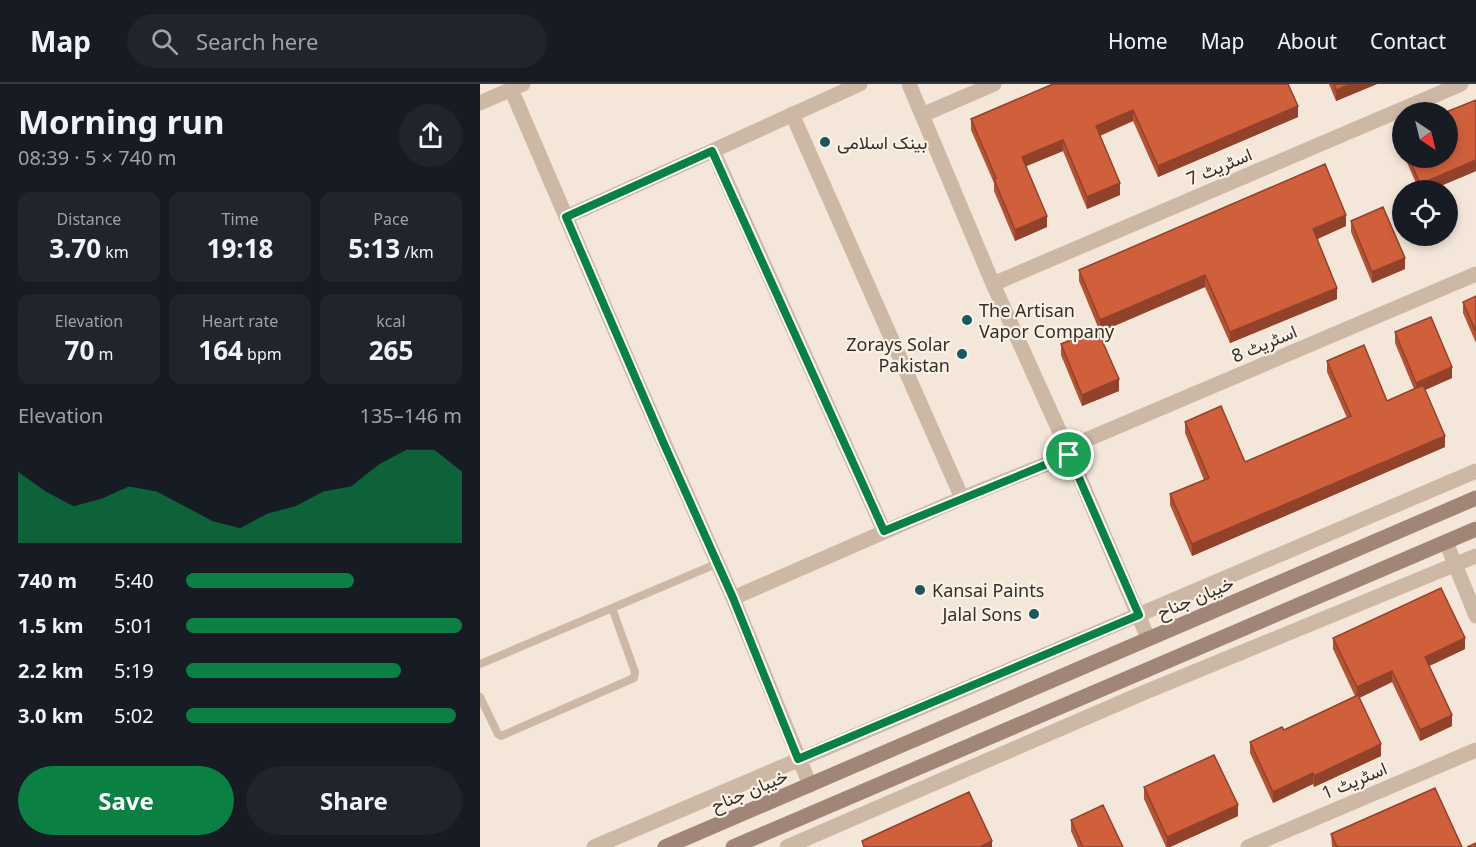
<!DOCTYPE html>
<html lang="en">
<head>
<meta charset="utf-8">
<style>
	:root { --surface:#171b24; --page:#20242c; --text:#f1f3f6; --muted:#9ea1a6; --line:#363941; --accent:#0b8043 }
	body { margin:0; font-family:"Noto Sans",Vazirmatn,sans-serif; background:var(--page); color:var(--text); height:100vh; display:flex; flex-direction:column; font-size:22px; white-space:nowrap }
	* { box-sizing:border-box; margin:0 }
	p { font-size:20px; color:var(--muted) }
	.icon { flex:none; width:33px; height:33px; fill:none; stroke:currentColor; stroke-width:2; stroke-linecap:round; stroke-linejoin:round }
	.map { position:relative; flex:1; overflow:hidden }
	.side { display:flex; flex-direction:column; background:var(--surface); width:480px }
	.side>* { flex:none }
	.needle { width:39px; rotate:145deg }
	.fabs { position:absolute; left:912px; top:18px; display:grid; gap:12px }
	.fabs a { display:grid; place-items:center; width:66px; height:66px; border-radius:50%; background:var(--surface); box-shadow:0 3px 9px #0003; font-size:30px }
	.pin { position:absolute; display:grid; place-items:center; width:51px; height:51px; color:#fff; margin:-26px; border:3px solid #fff; border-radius:50%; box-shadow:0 2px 6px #0007 }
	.round { display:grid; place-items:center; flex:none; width:63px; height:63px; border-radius:32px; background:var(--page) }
	.headline { display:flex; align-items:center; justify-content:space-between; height:102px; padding:0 18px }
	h1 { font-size:33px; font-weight:700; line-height:45px }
	.metrics { display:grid; grid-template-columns:repeat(3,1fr); gap:9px; height:102px; padding:6px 18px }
	.metrics div { display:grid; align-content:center; border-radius:12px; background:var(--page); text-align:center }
	.metrics b { font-size:26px; font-weight:700 }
	.metrics small { font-size:16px; font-weight:400 }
	.metrics p { font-size:16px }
	.chart { height:168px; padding:12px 18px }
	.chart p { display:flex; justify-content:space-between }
	.chart svg { width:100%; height:108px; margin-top:6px; fill:var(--accent); opacity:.7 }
	.button { display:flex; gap:12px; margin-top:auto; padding:12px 18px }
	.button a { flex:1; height:69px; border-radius:36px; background:var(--accent); color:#fff; font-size:24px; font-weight:700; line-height:69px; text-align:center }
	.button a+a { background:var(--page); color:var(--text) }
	ul { padding:0 18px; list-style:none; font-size:20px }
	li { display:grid; grid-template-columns:96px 72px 1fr; align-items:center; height:45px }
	li i { height:15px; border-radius:8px; background:var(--accent) }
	header { display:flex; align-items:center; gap:36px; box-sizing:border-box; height:84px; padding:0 30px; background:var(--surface); border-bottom:2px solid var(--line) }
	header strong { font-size:28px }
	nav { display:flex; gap:33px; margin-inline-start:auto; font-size:21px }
	.search { width:420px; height:54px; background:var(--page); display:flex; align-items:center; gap:15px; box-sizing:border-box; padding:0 21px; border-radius:33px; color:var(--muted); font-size:22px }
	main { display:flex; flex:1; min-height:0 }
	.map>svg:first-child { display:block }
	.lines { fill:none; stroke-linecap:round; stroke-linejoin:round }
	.service { stroke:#cdb7a5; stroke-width:8 }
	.minor { stroke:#cdb7a5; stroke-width:15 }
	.secondary { stroke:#a18576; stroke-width:15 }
	.wall { fill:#b35234 }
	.shaded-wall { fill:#92422a }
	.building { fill:#d05f3c; stroke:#92422a; stroke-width:1.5 }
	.route-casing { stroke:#fff; stroke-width:12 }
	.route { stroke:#0b8043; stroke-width:8 }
	.poi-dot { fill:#19585d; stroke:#fbf2e7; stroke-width:2 }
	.labels { text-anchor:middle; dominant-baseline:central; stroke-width:4.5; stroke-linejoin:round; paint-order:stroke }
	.poi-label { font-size:18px; fill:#382c27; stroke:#fbf2e7; text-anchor:start }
	.street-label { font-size:18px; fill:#382c27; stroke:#fbf2e7 }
</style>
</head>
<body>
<header>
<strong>Map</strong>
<div class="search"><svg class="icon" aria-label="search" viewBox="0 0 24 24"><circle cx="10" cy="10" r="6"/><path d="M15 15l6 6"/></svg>Search here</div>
<nav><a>Home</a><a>Map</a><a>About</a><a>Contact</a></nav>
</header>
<main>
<section class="side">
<div class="headline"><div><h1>Morning run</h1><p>08:39 · 5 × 740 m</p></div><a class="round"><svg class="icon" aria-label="share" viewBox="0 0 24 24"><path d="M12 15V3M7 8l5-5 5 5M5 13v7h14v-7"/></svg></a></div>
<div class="metrics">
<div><p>Distance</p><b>3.70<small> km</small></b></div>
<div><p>Time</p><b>19:18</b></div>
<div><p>Pace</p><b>5:13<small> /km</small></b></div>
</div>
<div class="metrics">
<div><p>Elevation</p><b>70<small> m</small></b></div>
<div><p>Heart rate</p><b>164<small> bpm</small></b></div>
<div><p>kcal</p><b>265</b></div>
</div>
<div class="chart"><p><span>Elevation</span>135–146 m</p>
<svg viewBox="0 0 160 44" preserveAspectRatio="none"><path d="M0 44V15L10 23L20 29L30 26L40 21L50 23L60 29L70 35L80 38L90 32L100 29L110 23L120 21L130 12L140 6L150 6L160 15V44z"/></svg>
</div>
<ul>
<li><b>740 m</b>5:40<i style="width:61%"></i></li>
<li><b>1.5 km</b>5:01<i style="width:100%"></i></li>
<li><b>2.2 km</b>5:19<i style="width:78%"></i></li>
<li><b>3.0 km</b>5:02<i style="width:98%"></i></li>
</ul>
<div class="button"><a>Save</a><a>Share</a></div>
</section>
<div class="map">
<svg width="996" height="763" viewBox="0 0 996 763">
	<rect width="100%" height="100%" fill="#f4e7da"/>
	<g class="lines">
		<path class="service" d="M0,580L236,480
			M0,613L18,650L21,652L154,594L155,588L132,524"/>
		<path class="minor" d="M429,0L513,200L587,364L668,554
			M31,5L158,300L253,514L330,701
			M0,19L43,0
			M312,30L482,414
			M442,31L514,0
			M233,67L404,447
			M86,133L380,0
			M513,200L981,0
			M587,364L996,190
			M966,458L996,532
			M253,514L482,414L589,371
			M114,763L996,387
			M307,763L663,609L996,472
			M768,763L996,666"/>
		<path class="secondary" d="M185,763L996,414
			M253,763L996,445"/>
	</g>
	<path class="wall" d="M573,0L818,33L678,93L653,37L620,52L640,111L607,125L583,67L546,82L567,143L535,157L514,107V99L491,46V35Z
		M849,0H897L856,17Z
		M996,16V87L951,106H939L925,74H968Z
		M922,47V69L919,60V49Z
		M871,137L925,185L892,199L871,148Z
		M866,142L837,155L857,215L750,259L725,203L620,248L599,197V186Z
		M996,212V259L983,229V218Z
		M915,248L972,294L945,306L965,363L712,472L690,421V410L724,396L705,349V338L765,378L867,334L847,288V277L907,317L934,305L915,259Z
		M581,260L639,307L602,322L581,271Z
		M853,554L985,565L949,582L972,642L940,657L912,598L879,614L901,672L834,703L833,700L793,719L770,669V658L804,646L875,612L853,565Z
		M664,703L758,732L690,763H686L664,715Z
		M591,736L643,763H598L591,747Z
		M851,750L982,763H852Z"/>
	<path class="shaded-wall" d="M871,0H897L856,17V6Z
		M818,22V33L678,93V82Z
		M653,26V37L616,53V42Z
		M583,56V67L542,84V73Z
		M996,76V87L951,106H940V100Z
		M640,99V111L607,125V113Z
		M866,131V142L833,157V145Z
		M567,132V143L535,157V146Z
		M925,174V185L892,199V188Z
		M725,191V203L620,248V236Z
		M857,204V215L750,259V248Z
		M972,283V294L936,310V299Z
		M639,295V307L602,322V311Z
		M965,352V363L712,472V460Z
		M985,554V565L945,584V573Z
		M912,587V598L877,615V603Z
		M972,631V642L940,657V646Z
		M901,660V672L834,703V692Z
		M833,689V700L793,719V708Z
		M758,721V732L690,763H687V753Z
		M512,757V763H500Z"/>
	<path class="building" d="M573,0H808L818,22L678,82L653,26L616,42L640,99L607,113L583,56L542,73L567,132L535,146L514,95L516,94L491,35Z
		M854,0H871L856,6Z
		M996,16V76L940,100L929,74H968V28H966Z
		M922,47V57L919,49Z
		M845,80L866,131L833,145L857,204L750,248L725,191L620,236L599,186Z
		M903,123L925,174L892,188L871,137Z
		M996,212V248L983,218Z
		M951,233L972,283L936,299L915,248Z
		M617,245L639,295L602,311L581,260Z
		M884,261L907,317L943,301L965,352L712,460L690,410L729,394L705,338L741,322L765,378L871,332L847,277Z
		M961,504L985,554L945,573L972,631L940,646L912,587L877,603L853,554Z
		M878,611L901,660L834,692L833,689L793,708L770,658L802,643L804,646Z
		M734,671L758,721L687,753L664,703Z
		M955,704L982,763H857L851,750Z
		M489,708L512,757L500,763H384L382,757Z
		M623,721L643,763H603L591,736Z
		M996,759V763H987Z"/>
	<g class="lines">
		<g class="route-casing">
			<path id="route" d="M232,67L404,447L589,371L659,531L318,675L253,514L184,360L86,133Z"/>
		</g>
		<use href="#route" class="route"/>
	</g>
	<g class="poi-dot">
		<circle cx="345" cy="58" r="6"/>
		<circle cx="487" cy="236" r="6"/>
		<circle cx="482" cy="270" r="6"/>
		<circle cx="440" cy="506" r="6"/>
		<circle cx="554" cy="530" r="6"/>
	</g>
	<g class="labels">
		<g class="poi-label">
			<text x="357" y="58">بینک اسلامی</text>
			<text x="499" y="226">The Artisan<tspan x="499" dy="21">Vapor Company</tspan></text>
			<text x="470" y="260" text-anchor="end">Zorays Solar<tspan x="470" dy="21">Pakistan</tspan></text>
			<text x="452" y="506">Kansai Paints</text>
			<text x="542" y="530" text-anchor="end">Jalal Sons</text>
		</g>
		<g class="street-label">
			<text transform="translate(739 82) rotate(-23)">اسٹریٹ 7</text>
			<text transform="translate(784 259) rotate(-23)">اسٹریٹ 8</text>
			<text transform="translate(715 513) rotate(-23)">خیبان جناح</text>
			<text transform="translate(874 696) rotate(-23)">اسٹریٹ 1</text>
			<text transform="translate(269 706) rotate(-23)">خیبان جناح</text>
		</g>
	</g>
</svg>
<div class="fabs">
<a><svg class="needle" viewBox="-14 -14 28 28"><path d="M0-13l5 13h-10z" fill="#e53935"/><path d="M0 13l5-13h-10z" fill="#9ea1a6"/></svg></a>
<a><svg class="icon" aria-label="locate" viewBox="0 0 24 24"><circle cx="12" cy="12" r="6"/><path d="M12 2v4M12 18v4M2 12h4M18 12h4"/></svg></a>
</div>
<div class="pin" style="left:589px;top:371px;background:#1e9e55"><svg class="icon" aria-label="arrive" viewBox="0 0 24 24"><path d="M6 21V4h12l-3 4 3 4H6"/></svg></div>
</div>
</main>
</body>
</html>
